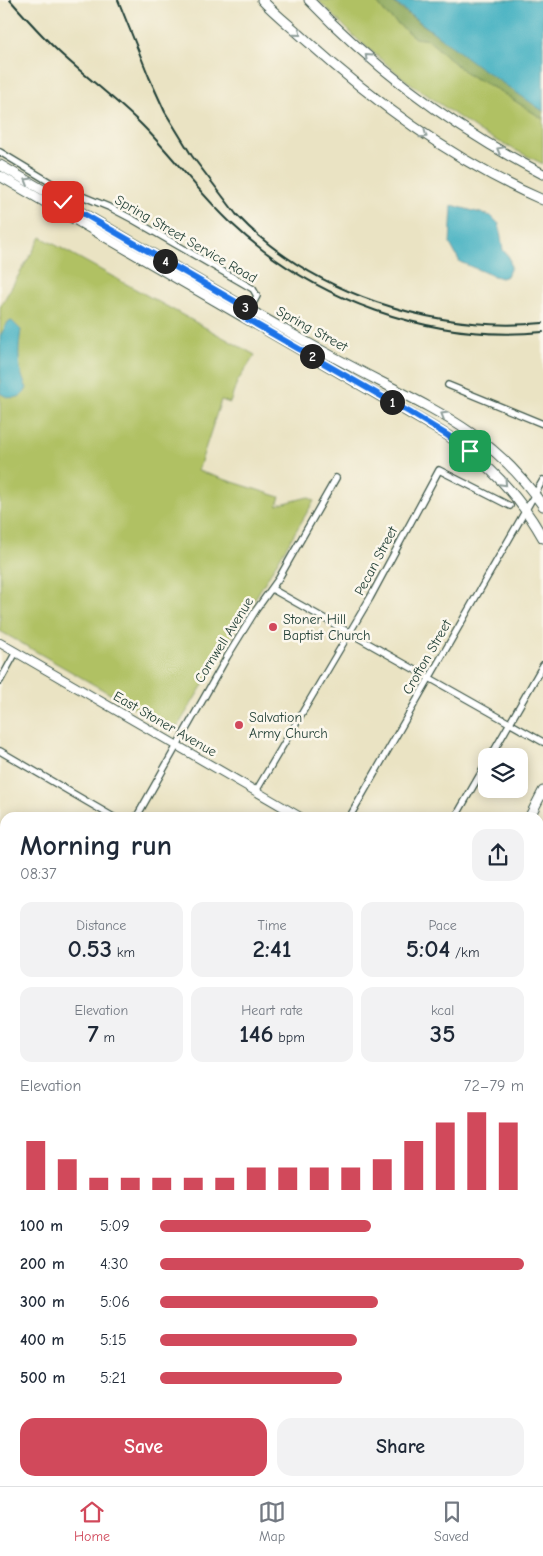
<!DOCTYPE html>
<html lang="en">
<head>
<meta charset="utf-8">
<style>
	:root { --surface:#fff; --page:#f2f2f3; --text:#1f2937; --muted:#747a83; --line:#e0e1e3; --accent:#d1495b }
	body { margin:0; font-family:"Comic Neue",sans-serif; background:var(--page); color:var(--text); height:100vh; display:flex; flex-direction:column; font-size:19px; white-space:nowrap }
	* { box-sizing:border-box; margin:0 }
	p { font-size:16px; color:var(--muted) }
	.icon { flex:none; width:28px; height:28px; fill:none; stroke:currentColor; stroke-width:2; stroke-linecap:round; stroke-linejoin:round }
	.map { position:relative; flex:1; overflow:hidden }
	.sheet { position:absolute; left:0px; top:812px; width:544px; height:674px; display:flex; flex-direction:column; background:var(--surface); border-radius:15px 15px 0 0; box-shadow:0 2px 12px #0003 }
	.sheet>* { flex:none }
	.fabs { position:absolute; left:478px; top:748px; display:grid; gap:10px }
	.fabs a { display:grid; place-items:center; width:50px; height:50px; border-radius:10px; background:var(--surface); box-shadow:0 2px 12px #0003; font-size:25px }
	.pin { position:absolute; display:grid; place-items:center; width:42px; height:42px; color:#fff; margin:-21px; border-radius:10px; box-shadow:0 2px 8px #0006 }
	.km { position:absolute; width:25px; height:25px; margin:-12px; border-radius:50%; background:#222; color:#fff; font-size:14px; line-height:25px; text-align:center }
	.round { display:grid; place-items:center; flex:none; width:52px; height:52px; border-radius:15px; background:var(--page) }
	.summary { display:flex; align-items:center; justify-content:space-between; height:85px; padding:0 20px }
	h1 { font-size:28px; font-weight:700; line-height:38px }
	.metrics { display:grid; grid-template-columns:repeat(3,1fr); gap:8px; height:85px; padding:5px 20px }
	.metrics div { display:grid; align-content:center; border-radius:12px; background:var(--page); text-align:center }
	.metrics b { font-size:25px; font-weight:700 }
	.metrics small { font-size:14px; font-weight:400 }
	.metrics p { font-size:14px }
	.chart { height:140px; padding:10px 20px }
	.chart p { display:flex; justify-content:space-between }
	.chart svg { width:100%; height:90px; margin-top:5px; stroke:var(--accent); stroke-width:6 }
	.primary-button { display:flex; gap:10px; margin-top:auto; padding:10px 20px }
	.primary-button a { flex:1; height:58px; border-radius:15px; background:var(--accent); color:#fff; font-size:20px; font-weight:700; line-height:58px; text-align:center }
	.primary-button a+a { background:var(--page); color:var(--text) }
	ul { padding:0 20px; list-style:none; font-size:16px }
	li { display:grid; grid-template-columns:80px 60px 1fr; align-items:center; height:38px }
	li i { height:12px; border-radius:6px; background:var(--accent) }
	.menu { display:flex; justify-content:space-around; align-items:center; height:70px; border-top:1px solid var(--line); background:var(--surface); font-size:14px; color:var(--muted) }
	.menu a { display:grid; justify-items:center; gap:2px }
	.menu .on { color:var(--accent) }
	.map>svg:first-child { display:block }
	.green { fill:#b0c164; stroke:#687f4c }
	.forest { fill:#8ca75a; stroke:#567247 }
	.water { fill:#43b0c1; stroke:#31767a }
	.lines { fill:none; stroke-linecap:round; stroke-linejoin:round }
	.minor-casing { stroke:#3d5649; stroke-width:8 }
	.tertiary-casing { stroke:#3d5649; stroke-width:10 }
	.secondary-casing { stroke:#3d5649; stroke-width:11 }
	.primary-casing { stroke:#3d5649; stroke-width:11 }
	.minor { stroke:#fff; stroke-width:5.5 }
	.tertiary { stroke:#fff; stroke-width:8 }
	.secondary { stroke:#fff; stroke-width:9 }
	.primary { stroke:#fff; stroke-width:9 }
	.rail { stroke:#1f3d34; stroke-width:2 }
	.oneway { stroke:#8f9e9a }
	.route-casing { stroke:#fff; stroke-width:10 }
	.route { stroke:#1a73e8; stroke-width:6 }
	.poi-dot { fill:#d1495b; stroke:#fbf7ec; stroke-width:2 }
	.labels { text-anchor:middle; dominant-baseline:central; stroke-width:5; stroke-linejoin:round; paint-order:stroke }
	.street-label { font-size:14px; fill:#1f3d34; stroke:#fbf7ec }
	.poi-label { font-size:14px; fill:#1f3d34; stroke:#fbf7ec; text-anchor:start }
</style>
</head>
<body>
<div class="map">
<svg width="543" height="1486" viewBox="0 0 543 1486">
	<rect width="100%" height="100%" fill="#fbf7ec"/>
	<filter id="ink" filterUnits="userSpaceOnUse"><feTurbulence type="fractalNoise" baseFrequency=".02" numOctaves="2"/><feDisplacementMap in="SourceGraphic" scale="10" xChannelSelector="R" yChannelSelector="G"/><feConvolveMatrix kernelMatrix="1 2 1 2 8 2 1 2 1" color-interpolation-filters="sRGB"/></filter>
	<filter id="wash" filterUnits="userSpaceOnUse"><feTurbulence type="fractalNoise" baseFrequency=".0096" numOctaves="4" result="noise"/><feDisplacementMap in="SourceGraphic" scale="20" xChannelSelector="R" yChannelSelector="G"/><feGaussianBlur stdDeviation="1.12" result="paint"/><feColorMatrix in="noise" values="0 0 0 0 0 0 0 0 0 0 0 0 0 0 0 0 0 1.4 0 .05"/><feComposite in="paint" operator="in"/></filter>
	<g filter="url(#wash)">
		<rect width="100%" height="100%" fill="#eae3c3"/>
		<path class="green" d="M318,0H375L386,14L415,38L427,39L467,74L498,90L543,119V164L480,132L403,78L357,39Z
			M41,237L255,355L237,382L230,403L221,400L198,471L280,497L277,505L308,497L314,501L175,731L0,631V307Z"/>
		<path class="forest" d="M375,0H390L401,9L543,111V119L498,90L467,74L428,40L415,38L386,14Z"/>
		<path class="water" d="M391,0H543V111L478,66Z
			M452,205L491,216L499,224L503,250L509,257L511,267L507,276L501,278L491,275L460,262L450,244Z
			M12,321L21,330C18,350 17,369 27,388C22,400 9,400 0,393V336L8,322Z"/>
	</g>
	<g filter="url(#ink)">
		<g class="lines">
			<g class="minor-casing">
				<path id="minor" d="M0,152L53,184L111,208L132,219L253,289L257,296L249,311
					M448,385L543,424
					M272,589L543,742
					M0,681L16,652
					M0,751L115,818
					M491,756L543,665
					M256,791L370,598L439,470L510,506
					M136,818L227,657L256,610L279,578L336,478
					M349,818L543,480
					M455,818L486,764
					M0,859L5,862
					M0,967L5,970
					M539,1045L543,1038
					M0,1057L5,1048
					M539,1062L543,1064
					M0,1075L5,1078
					M539,1169L543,1171
					M0,1183L5,1186
					M539,1231L543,1224
					M0,1288L5,1290
					M0,1339L5,1330
					M539,1382L543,1385
					M539,1416L543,1409
					M325,1481L333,1486
					M501,1484L503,1481
					M27,1486L29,1481
					M242,1486L245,1481
					M396,1486L398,1481"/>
			</g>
			<g class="tertiary-casing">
				<path id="tertiary" d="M0,643L302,818
					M539,952L543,955"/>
			</g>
			<g class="secondary-casing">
				<path id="secondary" d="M262,0C276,15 292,27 307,41C378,105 455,162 543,200
					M309,0C377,71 455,129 543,174"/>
			</g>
			<g class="primary-casing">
				<path id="primary" d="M0,165C100,223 200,282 301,339C327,354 354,368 381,382C448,416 499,442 543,506
					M0,176L447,435C489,464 518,494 543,538
					M529,818L543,791
					M539,832L543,825
					M157,1486L158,1481
					M175,1486L177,1481"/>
			</g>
			<use href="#minor" class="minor"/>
			<use href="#tertiary" class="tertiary"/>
			<use href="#secondary" class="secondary"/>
			<use href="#primary" class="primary"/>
			<path class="rail" d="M10,0C26,18 42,36 59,52C86,77 116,99 142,125C173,156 199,193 231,223C312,300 431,343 543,332
				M118,0L149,77L165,112L192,156L236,214C311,294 435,333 543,323"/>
		</g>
		<defs><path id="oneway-chevron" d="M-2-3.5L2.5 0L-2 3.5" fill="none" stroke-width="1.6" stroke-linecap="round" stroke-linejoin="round" transform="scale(1.25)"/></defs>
		<g class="oneway">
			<use href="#oneway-chevron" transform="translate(298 33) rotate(41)"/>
			<use href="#oneway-chevron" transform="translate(368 57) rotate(-138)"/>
			<use href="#oneway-chevron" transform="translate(424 135) rotate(35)"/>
			<use href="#oneway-chevron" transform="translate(500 150) rotate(-151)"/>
			<use href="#oneway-chevron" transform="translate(28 181) rotate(-150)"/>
			<use href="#oneway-chevron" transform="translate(444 415) rotate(-150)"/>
			<use href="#oneway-chevron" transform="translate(504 483) rotate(47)"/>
		</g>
	</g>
	<g class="lines" filter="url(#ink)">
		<g class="route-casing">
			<path id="route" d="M63,202L250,310L245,318L409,412L447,435L470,451"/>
		</g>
		<use href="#route" class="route"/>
	</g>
	<g class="poi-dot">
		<circle cx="273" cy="627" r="5"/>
		<circle cx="239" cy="725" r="5"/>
	</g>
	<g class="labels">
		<g class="street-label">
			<text transform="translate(186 239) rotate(30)">Spring Street Service Road</text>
			<text transform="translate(312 329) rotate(29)">Spring Street</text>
			<text transform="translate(376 561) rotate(-62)">Pecan Street</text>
			<text transform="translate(224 640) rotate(-58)">Cornwell Avenue</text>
			<text transform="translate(427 657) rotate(-60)">Crofton Street</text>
			<text transform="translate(165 724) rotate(30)">East Stoner Avenue</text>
		</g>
		<g class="poi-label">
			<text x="283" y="619">Stoner Hill<tspan x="283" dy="16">Baptist Church</tspan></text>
			<text x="249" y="717">Salvation<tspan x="249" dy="16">Army Church</tspan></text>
		</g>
	</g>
</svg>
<div class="fabs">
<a><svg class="icon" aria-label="layers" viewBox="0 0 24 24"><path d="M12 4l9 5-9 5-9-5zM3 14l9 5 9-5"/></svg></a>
</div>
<div class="pin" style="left:470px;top:451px;background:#1e9e55"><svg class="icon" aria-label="arrive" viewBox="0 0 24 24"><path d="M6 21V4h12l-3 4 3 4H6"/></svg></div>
<div class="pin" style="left:63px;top:202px;background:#d93025"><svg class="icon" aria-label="check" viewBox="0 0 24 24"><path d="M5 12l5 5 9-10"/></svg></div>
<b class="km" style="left:392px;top:402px">1</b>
<b class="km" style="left:312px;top:356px">2</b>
<b class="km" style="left:245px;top:307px">3</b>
<b class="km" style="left:165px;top:261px">4</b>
<section class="sheet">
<div class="summary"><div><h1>Morning run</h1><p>08:37</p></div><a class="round"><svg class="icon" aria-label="share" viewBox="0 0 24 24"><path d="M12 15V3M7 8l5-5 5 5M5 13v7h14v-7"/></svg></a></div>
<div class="metrics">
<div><p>Distance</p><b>0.53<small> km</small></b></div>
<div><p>Time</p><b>2:41</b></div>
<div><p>Pace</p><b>5:04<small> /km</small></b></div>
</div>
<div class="metrics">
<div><p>Elevation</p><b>7<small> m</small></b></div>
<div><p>Heart rate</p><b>146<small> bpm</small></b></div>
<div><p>kcal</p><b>35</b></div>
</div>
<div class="chart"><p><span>Elevation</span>72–79 m</p>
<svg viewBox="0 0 160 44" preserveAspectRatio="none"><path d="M5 44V20M15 44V29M25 44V38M35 44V38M45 44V38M55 44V38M65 44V38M75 44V33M85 44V33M95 44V33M105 44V33M115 44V29M125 44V20M135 44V11M145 44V6M155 44V11"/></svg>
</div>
<ul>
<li><b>100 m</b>5:09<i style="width:58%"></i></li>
<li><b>200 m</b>4:30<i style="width:100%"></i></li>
<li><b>300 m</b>5:06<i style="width:60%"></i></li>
<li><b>400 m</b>5:15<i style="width:54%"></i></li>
<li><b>500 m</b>5:21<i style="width:50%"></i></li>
</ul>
<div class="primary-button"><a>Save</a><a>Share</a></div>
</section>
</div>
<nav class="menu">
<a class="on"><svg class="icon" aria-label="home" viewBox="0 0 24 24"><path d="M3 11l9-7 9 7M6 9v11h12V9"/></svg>Home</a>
<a><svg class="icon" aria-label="map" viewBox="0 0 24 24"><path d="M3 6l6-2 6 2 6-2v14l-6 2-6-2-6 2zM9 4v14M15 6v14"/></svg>Map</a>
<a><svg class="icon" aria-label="saved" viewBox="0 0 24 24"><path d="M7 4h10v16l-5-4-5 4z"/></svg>Saved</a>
</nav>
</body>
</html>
